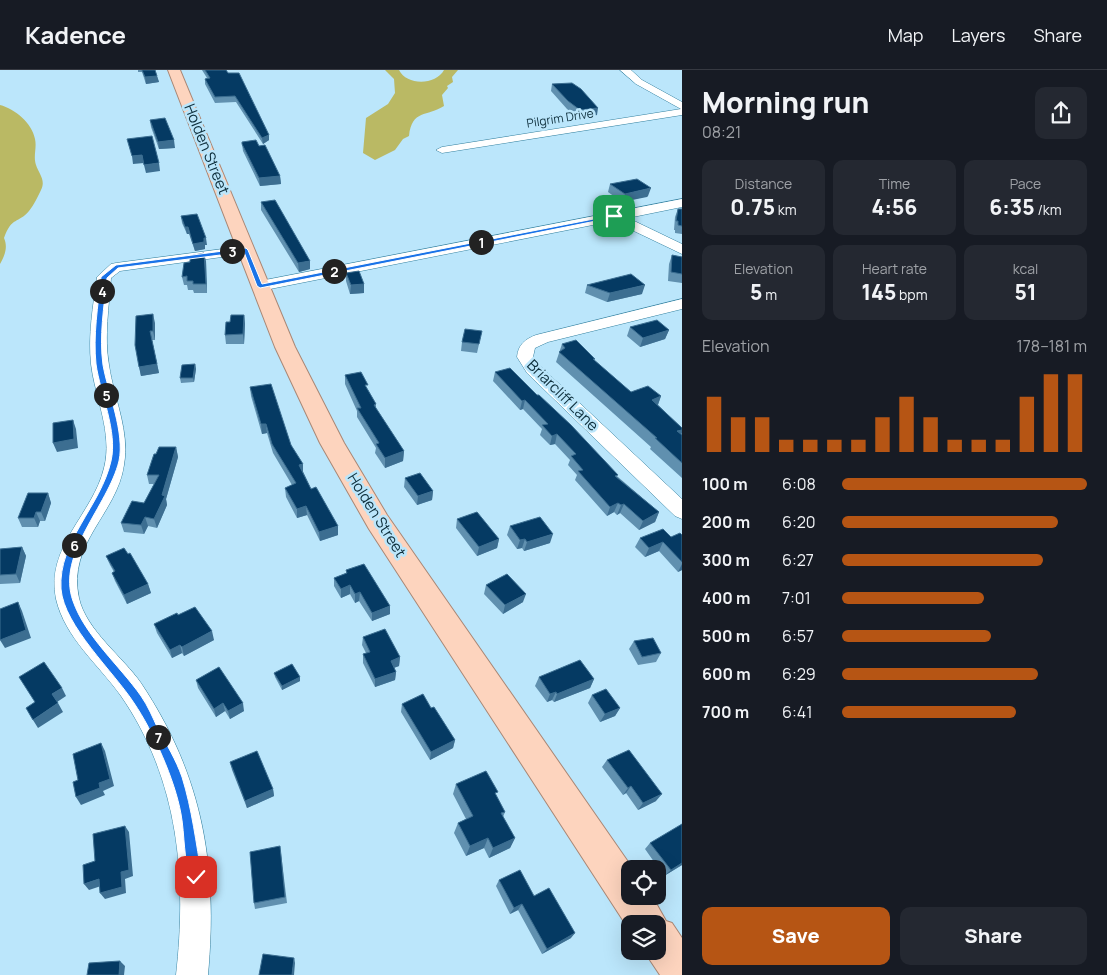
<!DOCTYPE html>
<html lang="en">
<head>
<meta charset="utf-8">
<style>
	:root { --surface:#171b24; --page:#242831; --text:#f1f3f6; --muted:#9ea1a6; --line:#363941; --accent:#b65514 }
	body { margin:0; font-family:Manrope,sans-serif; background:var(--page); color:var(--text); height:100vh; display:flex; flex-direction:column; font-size:19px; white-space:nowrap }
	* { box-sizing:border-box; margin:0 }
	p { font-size:16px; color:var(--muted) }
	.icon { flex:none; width:28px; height:28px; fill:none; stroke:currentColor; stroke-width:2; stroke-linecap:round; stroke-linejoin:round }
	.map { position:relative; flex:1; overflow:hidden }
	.side { display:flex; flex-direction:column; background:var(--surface); width:425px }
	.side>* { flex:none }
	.buttons { position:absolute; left:621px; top:790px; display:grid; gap:10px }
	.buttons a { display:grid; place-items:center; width:45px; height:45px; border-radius:10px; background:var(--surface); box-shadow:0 5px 20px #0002; font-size:25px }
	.pin { position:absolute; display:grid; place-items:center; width:42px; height:42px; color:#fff; margin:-21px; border-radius:10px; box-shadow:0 2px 8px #0006 }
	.km { position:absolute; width:25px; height:25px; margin:-12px; border-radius:50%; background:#222; color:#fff; font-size:14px; line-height:25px; text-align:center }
	.round { display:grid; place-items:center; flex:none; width:52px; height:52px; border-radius:10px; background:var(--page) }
	.overview { display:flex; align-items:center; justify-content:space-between; height:85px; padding:0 20px }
	h1 { font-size:28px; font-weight:800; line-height:38px }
	.metrics { display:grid; grid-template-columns:repeat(3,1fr); gap:8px; height:85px; padding:5px 20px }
	.metrics div { display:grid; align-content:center; border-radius:10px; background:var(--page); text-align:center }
	.metrics b { font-size:21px; font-weight:800 }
	.metrics small { font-size:14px; font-weight:400 }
	.metrics p { font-size:14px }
	.chart { height:140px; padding:10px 20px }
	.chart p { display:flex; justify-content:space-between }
	.chart svg { width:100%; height:90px; margin-top:5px; stroke:var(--accent); stroke-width:6 }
	.primary-button { display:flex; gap:10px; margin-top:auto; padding:10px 20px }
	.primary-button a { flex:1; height:58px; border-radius:10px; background:var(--accent); color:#fff; font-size:20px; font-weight:800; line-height:58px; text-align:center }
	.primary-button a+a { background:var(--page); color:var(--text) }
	ul { padding:0 20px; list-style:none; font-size:16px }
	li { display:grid; grid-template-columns:80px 60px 1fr; align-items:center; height:38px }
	li i { height:12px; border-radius:6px; background:var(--accent) }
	header { display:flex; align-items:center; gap:30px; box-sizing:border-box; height:70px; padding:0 25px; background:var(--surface); border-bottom:1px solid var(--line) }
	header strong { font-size:24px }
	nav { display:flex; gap:28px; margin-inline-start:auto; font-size:18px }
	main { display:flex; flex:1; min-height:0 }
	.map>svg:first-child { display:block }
	.green { fill:#bab964 }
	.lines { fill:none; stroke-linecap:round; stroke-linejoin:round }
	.minor-casing { stroke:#33809f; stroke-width:1 }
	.major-casing { stroke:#a98775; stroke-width:2 }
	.minor { fill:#fff; fill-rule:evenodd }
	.major { fill:#fdd4be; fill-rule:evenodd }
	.wall { fill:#6090af }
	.shaded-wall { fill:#3c6e91 }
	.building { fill:#053a63; stroke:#3c6e91 }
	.route { fill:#1a73e8; stroke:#fff }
	.labels { text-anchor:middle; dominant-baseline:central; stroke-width:5; stroke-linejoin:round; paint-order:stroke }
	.far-street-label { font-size:12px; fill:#0e2f3c; stroke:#bbe6fb }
	.street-label { font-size:15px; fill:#0e2f3c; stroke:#bbe6fb }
</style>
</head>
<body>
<header>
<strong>Kadence</strong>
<nav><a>Map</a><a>Layers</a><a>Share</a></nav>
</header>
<main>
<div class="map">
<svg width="682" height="905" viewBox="0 0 682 905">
	<rect width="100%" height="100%" fill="#bbe6fb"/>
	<path class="green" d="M385,0H399C407,16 436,15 444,0H458L452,7L453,12L447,16L448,18L442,25L444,36C427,47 412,39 409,66L403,69L395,80L375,90L363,83L366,48L388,34L395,23L394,9Z
		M0,35C15,39 32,53 35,69C37,78 33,86 36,95C39,104 46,110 41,120C38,126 34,135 29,141C18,154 12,146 4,168C8,177 5,185 0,194Z"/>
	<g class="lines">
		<g class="minor-casing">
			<path id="minor" d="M620,0H631L642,10L682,32V45L442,83L436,80L442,77L681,39L636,14Z
				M682,129V137L628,148L682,174V184L613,151L260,221L255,219L252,216L255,213L260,211Z
				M246,176L251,177L253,180L251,183L120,201L111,208C109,237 104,266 109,295C114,329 130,361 124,395C117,444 67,473 79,528C86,560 123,587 141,613C203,706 218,796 208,905H176C187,807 179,710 121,626C99,595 65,568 56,529C45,477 93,444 104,398C113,363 95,328 91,294C88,265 93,236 97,207L111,194L116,193Z
				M682,229V239L548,272L535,278L533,287L539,295L682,429V449L675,446L527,303L517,287C518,275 525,269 536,265Z"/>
		</g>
		<g class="major-casing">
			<path id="major" d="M168,0H180L295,277L344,373L387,445L633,799H630V826H652L666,851L672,853L682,868V905H660L644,881H658V854H630V861L369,459L320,373L275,277Z"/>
		</g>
		<use href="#minor" class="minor"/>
		<use href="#major" class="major"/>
	</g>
	<path class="wall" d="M138,0H155L159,12L146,14L142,2H138Z
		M202,0H226L269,70L263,74L236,32L215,33L205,14V9L207,8Z
		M552,14L597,45L579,48L567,39L551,21Z
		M150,50L175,78L159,79L151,57Z
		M242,74L280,106L281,114L260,116L243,81Z
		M610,114L648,126L622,132L608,122Z
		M261,132L310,199L299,202L261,140Z
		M678,139H682V164L675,163V160H674L675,147Z
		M181,146L207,175H205V179L195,181L189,164H187L182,153Z
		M672,185L682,187V213L668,211L669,194Z
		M206,191L207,223H194L193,220H188L187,215H184L182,207Z
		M346,203L364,214V223L350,224L346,211Z
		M587,215L642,224L607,232L585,223Z
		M244,245L245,254L244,274H226L225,265L230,252Z
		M155,253V270H152L159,303L141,306L135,275Z
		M630,257L669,260L665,269L640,277L627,266Z
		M482,261L477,283L461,281L462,272Z
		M562,274L595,289L594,290L631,322L661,326L658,335L682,358L681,365H682V408L650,379L651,377L556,292Z
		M195,294L196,299L194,312L181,313L180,308Z
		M495,302L659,442L655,452L639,460L620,443L617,445L614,442L607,446L575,410L577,405L568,395L570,390L555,374L550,375L540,365L542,359L523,339L520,340L493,311Z
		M345,305L368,320L376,334V339L404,381L403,391L385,398L375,383L376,378L357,347V341L345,314Z
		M250,317L291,375L311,419L338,465L320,471L307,445L297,448L286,427L285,418L292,415L273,383L267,363L262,364L251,326Z
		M176,377L178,387L166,429L167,435L157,458L148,456L144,464L124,462L121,453L144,433L154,414H149L147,405L156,384Z
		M405,408L433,421L432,430L417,435L404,417Z
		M48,423L51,433L45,451H40L38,457H22L18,448Z
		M457,449L499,469L497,478L477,486L456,458Z
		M510,456L550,473L524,481L522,478L517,479L507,465Z
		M682,465V500L678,502L659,481L645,487L635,477L640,468L671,467Z
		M22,477L26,486L20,513L0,514V479Z
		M128,484L148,514L151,523L127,534L115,511L112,503L114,502L110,495L106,486Z
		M346,500L390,544L372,551L359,531L355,533L350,524L341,528L334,516V508L346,503Z
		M486,515L523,532L503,544L484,524Z
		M178,545L214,570L184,586L182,583L172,588L157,563L154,554Z
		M363,567L400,587L399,596L394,598L396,602L395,610L375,617L363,593V584L366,583L362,575Z
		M634,571L661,583L656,592L638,595L629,579Z
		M274,603L300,607V611L282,620L275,607Z
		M539,607L594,609L590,618L554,632L552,630L547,632L535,616Z
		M196,610L244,641L230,649L225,641L216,647L198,618Z
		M592,625L620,638L615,646L600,652L588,633Z
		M402,634L431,638L455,670L453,678L430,690L401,642Z
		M607,690L656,731L638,740L626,723L623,725L602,697Z
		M230,692L273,719L274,726L247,738L232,700Z
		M456,714L496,726L505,742L503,747L515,768L510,778L489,788L484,778L466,786L454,763L458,753L466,749L453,724Z
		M650,773L682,795L664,806L645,779Z
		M281,783L287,833L255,839L254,833Z
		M499,810L534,826L571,868L542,884L518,840L510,844L496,816Z"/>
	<path class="shaded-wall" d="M157,6L159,12L146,14L145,7Z
		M598,38L597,45L579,48L580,40Z
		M269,65V70L263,74L262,68Z
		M174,70L175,78L159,79L158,72Z
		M142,85L144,93L133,94L132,86Z
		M159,93L160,101L146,103L144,95Z
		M280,106L281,114L260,116L259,108Z
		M651,118L648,126L647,127L622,132L625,124Z
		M185,157H188L189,164H187Z
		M204,168H206L207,175H205V179L195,181L193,174Z
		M204,183L206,191L207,223L206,214Z
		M310,191V199L299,202L298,193Z
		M364,214V223L350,224L351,215Z
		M645,215L642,224L607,232L610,223Z
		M153,244L155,253V270L153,261Z
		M244,245L245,254L244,274L243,264Z
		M669,260L665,269L640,277L643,268Z
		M150,261L159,303L141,306L139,297Z
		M195,294L196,299L194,312L193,308Z
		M661,326L657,337L652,330Z
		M525,330L523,339L520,340L522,331Z
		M73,350L76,359L78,378L57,382L53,373Z
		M261,354H266L267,363L262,364Z
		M682,360V363L679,370L677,361Z
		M557,364L555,374L550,375L552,366Z
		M176,377L178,387L166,429L167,435L157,458L154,449L162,425Z
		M404,381L403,391L385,398V388Z
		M303,394V403L299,395Z
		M433,421L432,430L417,435L418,426Z
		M48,423L51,433L45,451L41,442Z
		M618,433L614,442L607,446L610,437Z
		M624,434L620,443L617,445L621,435Z
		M306,436L307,445L297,448V439Z
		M36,442L40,451L38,457L34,448Z
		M659,442L655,452L639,460L643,451Z
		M145,447L148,456L144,464L141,455Z
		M338,456V465L320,471L319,462Z
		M553,464L550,473L524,481L527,472Z
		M499,469L497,478L477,486L479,477Z
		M525,469L522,478L517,479L520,470Z
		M663,472L659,481L645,487L649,478Z
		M22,477L26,486L20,513L16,504Z
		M682,494V500L678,502Z
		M148,514L151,523L127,534L124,525Z
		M350,515V524L341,528V519Z
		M360,522L359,531L355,533V524Z
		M526,524L523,532L503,544L505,535Z
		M18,532L22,541L31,568L5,578L0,570Z
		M390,536V544L372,551V543Z
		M212,561L214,570L184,586L182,577Z
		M180,575L182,583L172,588L170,580Z
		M400,587L399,596L390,599L391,591Z
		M396,602L395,610L375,617V609Z
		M300,607V611L282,620V616Z
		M594,609L590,618L554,632L557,624Z
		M62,618L66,626L57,632L52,624Z
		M556,622L552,630L547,632L550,624Z
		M58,633L63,642L38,658L33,650Z
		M223,633L225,641L216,647L214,639Z
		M243,633L244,641L230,649L228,641Z
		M620,638L615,646L600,652L605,644Z
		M455,670L453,678L430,690L431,682Z
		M101,673L105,681L114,716L103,721L105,725L81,735L76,727L99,713Z
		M631,716L626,723L623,725L628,718Z
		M273,719L274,726L247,738L245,731Z
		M662,724L656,731L638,740L643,733Z
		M125,756L129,762L133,806L125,809L126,823L105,829L100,823Z
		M488,768L484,778L466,786L470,776Z
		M515,768L510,778L489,788L493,778Z
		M682,793V795L664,806L671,800Z
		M99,809L104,815L89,820L84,814Z
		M522,834L518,840L510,844L514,838Z
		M575,863L571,868L542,884L547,879Z
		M294,888L295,893L294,905H292Z
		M120,891L125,896L124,905H119Z"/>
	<path class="building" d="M142,0H155L157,6L145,7Z
		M205,0H226L228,3H239L269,65L262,68L235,26L215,27L205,9L210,8Z
		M572,13L581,19L598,38L580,40L568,31L552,14Z
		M165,48L174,70L158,72L150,50Z
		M152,66L159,93L144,95L142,85L132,86L127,69Z
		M256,70L259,76L265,75L280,106L259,108L242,74V72Z
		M637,109L651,118L625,124L610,114Z
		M275,130L310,191L298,193L261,132Z
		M678,139H682V156L678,155V151H676Z
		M197,144L206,168H204V172L193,174L188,157H185L181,146Z
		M204,183L206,214H193V211H187V206L182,207L184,193L190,192V186Z
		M672,185L682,187V204L671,202Z
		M359,201L364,214L351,215L346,203Z
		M631,204L645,215L610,223L587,215Z
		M153,244V261H150L157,294L139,297L135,275L136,246Z
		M231,245H244L243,264L225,265L226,252H230Z
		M657,250L669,260L643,268L630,257Z
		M465,259L482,261L479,274L462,272Z
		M576,270L595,289H593L631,322L648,316L661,326L652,330L682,358V360L677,361L682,365V393L655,368H657L559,282L565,278L562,274Z
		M195,294L193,308H180L182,295Z
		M510,298L537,325H539L571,355L618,405L615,406L659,442L643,451L624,434L621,435L618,433L610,437L578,401L583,400L571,386L576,384L557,364L552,366L542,355L548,354L525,330L522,331L495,302Z
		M361,302L368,315H365L376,334L374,335L404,381L385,388L376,374L379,373L357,338H361L345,305Z
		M271,314L291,375L303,394L299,395L311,419L316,417L338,456L319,462L306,436L297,439L285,418L296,413L272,374L266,354H261L250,317Z
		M73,350L74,369L53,373V353Z
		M159,377H176L162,425L165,426L154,449L145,447L141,455L121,453L132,431L144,433L159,405H147L154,384H156Z
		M420,403L433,421L418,426L405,408Z
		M28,423H48L41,442H36L34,448H18Z
		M477,442L499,469L479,477L457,449Z
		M540,447L553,464L527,472L525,469L520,470L510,456Z
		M663,459L671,467L680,463L682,465V492L663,472L649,478L640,468Z
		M22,477L16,504L0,505V479Z
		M124,478L128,484L130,483L148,514L124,525L112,503L115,501L106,486Z
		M364,494L390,536L372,543L360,522L355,524L350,515L341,519L334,508L347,503L346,500Z
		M507,504L526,524L505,535L486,515Z
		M18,532L26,560L0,570V539Z
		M195,537L212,561L182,577L180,575L170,580L154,554L177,543L178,545Z
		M385,559L400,587L391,591L396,602L375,609L363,584L370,582L363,567Z
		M653,568L661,583L642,587L634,571Z
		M580,590L594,609L557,624L556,622L550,624L539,607Z
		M44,592L62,618L52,624L58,633L33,650L26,638L35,632L19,607Z
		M292,594L300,607L282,616L274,603Z
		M219,597L243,633L228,641L223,633L214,639L196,610Z
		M606,619L620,638L605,644L592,625Z
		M423,624L431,638L434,637L455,670L431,682L402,634Z
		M101,673L110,709L99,713L100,718L76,727L73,712L78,710L73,684Z
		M629,680L662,724L643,733L631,716L628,718L607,690Z
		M257,681L273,719L245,731L230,692Z
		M486,701L498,722L495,723L505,742L501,743L515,768L493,778L488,768L470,776L458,753L473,746L456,714Z
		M682,754V793L671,800L650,773Z
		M125,756L129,800L121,802L122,817L100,823L99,809L84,814L83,795L95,791L93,764Z
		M280,776L285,827L254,833L250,782Z
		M520,800L534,826L549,818L575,863L547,879L522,834L514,838L499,810Z
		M263,884L294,888L292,905H259Z
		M120,891L119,905H87L89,893Z"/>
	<path class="route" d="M614,145L616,147L260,218L257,216L244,182L118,198L107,208C104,237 99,266 103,295C108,323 125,363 119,391C108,436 56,484 73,531C85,566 120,596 141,626C148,636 153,648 158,659C167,675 176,690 182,707C192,739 196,773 202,807L200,811L196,813L192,811C183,791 185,765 181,744C175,710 153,661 134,633C114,602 64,556 61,519C58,471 101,436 111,391C118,362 100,323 96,294C93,265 98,236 101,207L116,195L246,178L248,180L262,214Z"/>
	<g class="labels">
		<g class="far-street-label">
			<text transform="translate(560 48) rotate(-9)">Pilgrim Drive</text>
		</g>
		<g class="street-label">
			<text transform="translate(207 79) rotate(68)">Holden Street</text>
			<text transform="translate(563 325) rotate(45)">Briarcliff Lane</text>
			<text transform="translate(377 445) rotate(58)">Holden Street</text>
		</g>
	</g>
</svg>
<div class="buttons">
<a><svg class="icon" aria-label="locate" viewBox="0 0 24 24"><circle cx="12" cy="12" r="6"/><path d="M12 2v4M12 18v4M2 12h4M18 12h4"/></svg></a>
<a><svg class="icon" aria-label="layers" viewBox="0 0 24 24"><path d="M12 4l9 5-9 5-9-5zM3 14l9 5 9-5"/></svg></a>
</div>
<div class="pin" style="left:614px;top:146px;background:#1e9e55"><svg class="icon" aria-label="arrive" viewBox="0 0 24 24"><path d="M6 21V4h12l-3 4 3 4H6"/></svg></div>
<div class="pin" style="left:196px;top:807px;background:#d93025"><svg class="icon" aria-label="check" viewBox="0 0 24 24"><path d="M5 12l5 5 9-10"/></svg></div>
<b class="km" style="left:481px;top:172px">1</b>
<b class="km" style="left:334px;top:201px">2</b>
<b class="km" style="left:232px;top:181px">3</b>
<b class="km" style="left:102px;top:221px">4</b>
<b class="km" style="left:106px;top:325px">5</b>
<b class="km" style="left:74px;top:475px">6</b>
<b class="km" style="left:158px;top:667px">7</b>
</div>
<section class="side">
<div class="overview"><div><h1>Morning run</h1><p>08:21</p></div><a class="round"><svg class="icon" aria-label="share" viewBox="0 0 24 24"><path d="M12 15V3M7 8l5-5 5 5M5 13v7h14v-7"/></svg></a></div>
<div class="metrics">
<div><p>Distance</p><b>0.75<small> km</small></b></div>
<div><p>Time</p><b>4:56</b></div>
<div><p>Pace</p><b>6:35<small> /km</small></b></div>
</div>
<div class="metrics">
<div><p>Elevation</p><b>5<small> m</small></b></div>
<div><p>Heart rate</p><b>145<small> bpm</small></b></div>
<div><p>kcal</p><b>51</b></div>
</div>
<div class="chart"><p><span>Elevation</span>178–181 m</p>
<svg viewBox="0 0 160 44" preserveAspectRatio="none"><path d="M5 44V17M15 44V27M25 44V27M35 44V38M45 44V38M55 44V38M65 44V38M75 44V27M85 44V17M95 44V27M105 44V38M115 44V38M125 44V38M135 44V17M145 44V6M155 44V6"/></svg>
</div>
<ul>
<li><b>100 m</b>6:08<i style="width:100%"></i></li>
<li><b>200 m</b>6:20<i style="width:88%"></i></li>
<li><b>300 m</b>6:27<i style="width:82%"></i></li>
<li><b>400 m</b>7:01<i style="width:58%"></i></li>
<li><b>500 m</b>6:57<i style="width:61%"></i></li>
<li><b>600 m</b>6:29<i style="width:80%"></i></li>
<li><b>700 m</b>6:41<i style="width:71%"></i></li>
</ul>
<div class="primary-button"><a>Save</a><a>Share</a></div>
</section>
</main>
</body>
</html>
